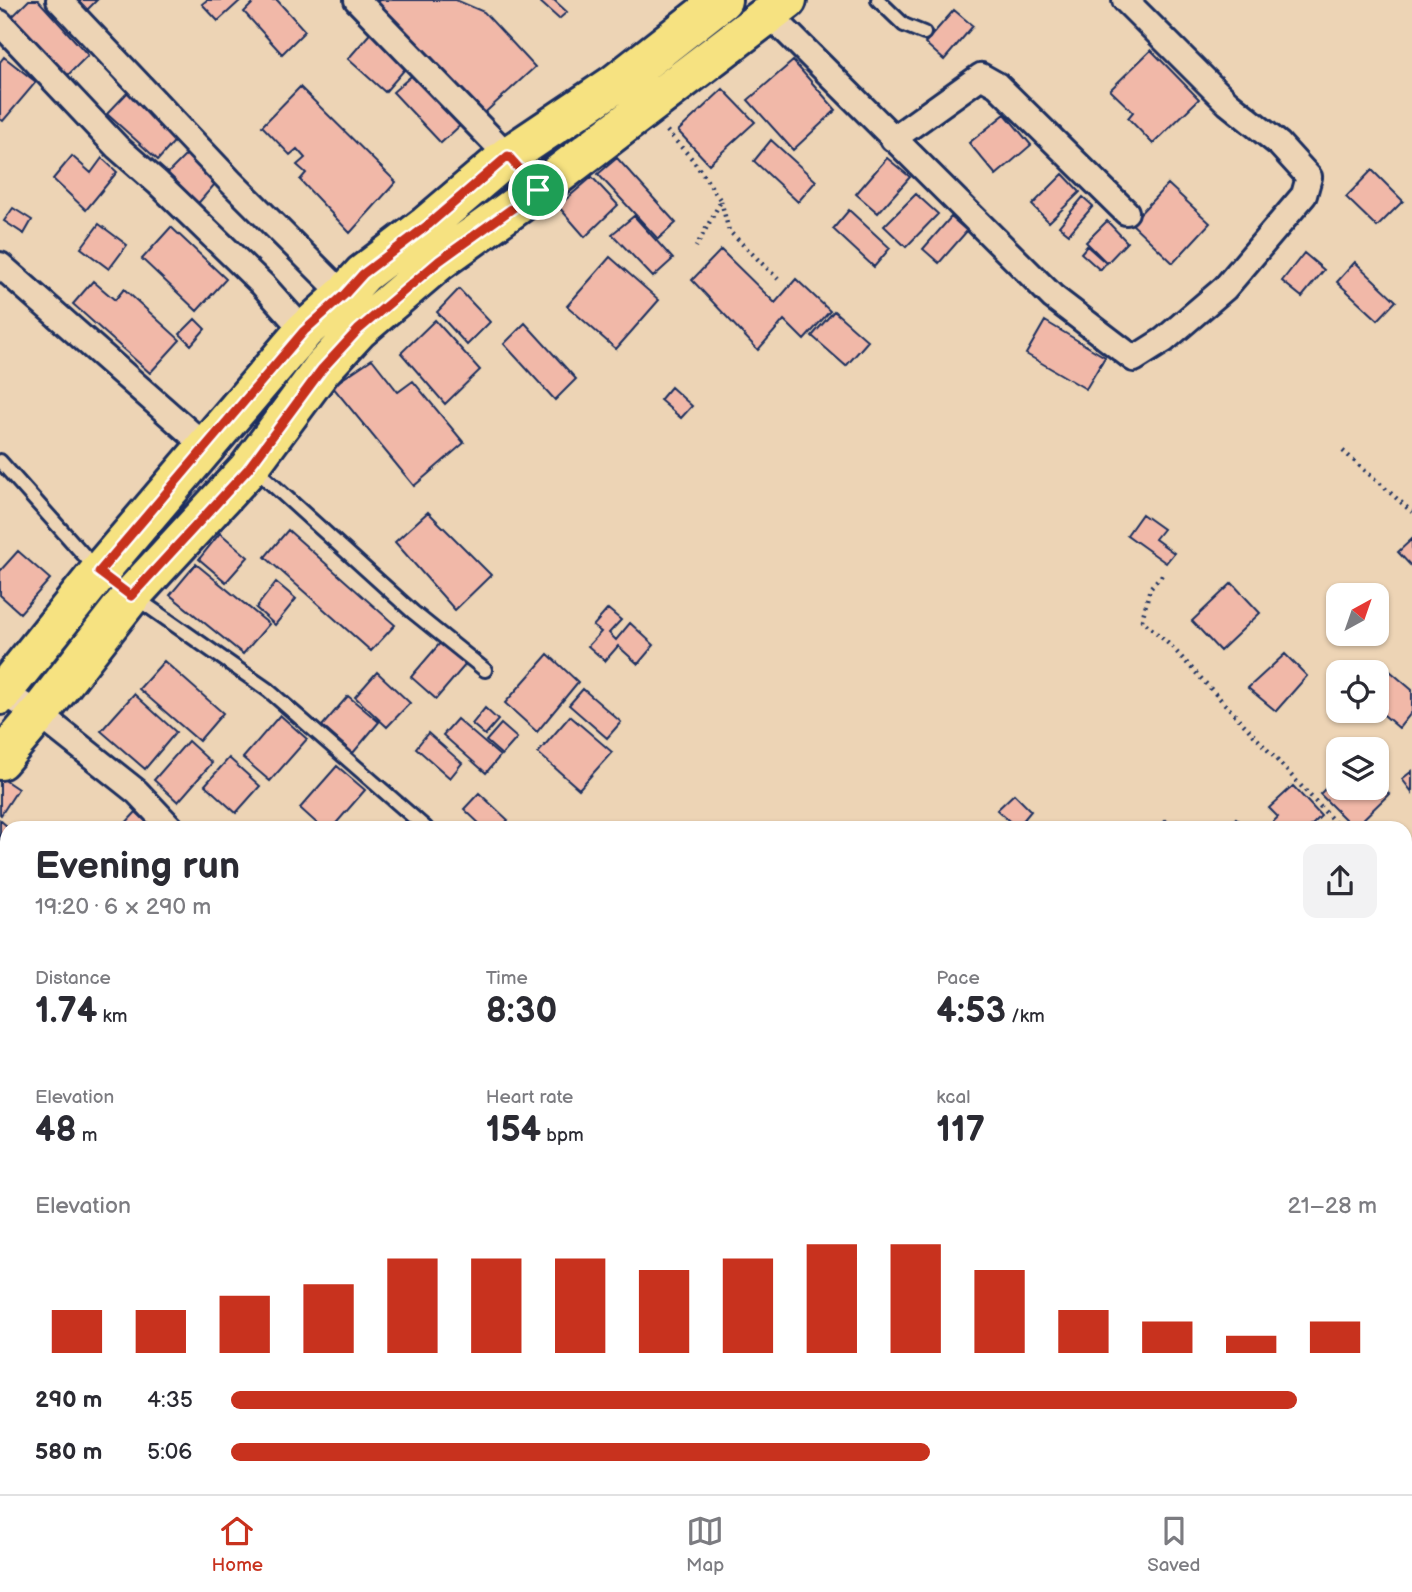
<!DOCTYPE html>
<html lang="en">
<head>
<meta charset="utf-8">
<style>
	:root { --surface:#fff; --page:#f2f2f3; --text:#2b2b33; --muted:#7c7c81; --line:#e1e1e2; --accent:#c8321e }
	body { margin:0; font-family:"Balsamiq Sans",sans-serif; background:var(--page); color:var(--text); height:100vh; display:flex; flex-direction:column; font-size:26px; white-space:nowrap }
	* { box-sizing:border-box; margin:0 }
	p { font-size:23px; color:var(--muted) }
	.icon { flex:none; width:38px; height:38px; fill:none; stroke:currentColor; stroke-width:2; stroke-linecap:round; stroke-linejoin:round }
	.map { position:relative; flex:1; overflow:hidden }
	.panel { position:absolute; left:0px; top:821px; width:1412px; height:674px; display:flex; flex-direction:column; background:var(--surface); border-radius:21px 21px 0 0; box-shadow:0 2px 5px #0004 }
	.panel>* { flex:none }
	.needle { width:46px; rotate:40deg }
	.controls { position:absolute; left:1326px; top:583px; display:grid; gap:14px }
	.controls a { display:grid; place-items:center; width:63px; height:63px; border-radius:14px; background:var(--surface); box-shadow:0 2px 5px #0004; font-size:35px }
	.pin { position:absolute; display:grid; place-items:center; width:60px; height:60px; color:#fff; margin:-30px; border:4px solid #fff; border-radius:50%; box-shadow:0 2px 7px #0007 }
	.round { display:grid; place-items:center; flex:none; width:74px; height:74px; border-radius:14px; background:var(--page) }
	.summary { display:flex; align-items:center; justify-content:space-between; height:119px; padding:0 35px }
	h1 { font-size:38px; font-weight:800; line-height:52px }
	.stats { display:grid; grid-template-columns:repeat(3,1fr); gap:10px; height:119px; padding:7px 35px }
	.stats div { display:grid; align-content:center }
	.stats b { font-size:35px; font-weight:800 }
	.stats small { font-size:19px; font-weight:400 }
	.stats p { font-size:19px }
	.chart { height:196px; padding:14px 35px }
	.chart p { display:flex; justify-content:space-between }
	.chart svg { width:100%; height:126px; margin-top:7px; stroke:var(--accent); stroke-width:6 }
	ul { padding:0 35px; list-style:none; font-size:23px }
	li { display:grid; grid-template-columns:112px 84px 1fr; align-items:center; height:52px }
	li i { height:18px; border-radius:9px; background:var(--accent) }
	.dock { display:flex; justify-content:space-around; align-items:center; height:98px; border-top:2px solid var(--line); background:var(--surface); font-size:19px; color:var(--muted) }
	.dock a { display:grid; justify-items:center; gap:4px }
	.dock .active { color:var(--accent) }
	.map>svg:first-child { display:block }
	.building { fill:#f1b8a8; stroke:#1b2f5e; stroke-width:2 }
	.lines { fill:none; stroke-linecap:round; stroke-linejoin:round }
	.lane-casing { stroke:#1b2f5e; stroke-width:18 }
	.street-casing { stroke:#1b2f5e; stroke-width:30 }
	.primary-casing { stroke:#1b2f5e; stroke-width:44 }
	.path { stroke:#1b2f5e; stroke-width:4.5; stroke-dasharray:2 5; stroke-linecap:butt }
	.lane { stroke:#edd4b5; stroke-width:12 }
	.street { stroke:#edd4b5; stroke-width:24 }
	.primary { stroke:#f6e281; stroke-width:38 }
	.route-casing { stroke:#fff; stroke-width:14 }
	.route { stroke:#c8321e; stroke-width:9 }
</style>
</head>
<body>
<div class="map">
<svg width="1412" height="1494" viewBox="0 0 1412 1494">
	<rect width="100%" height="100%" fill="#edd4b5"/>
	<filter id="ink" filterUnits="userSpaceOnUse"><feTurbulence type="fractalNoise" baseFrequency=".0143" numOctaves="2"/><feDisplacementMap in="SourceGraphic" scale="14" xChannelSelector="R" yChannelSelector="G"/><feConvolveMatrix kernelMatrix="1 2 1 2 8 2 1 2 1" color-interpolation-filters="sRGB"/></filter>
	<g filter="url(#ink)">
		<path class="building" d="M29,0H38L88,55L65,78L11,18Z
			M78,0H97L87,10Z
			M207,0H241L218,21L202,4Z
			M256,0H277L305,31L282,54L244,12Z
			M369,0H456L484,12L535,67L479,118Z
			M538,0H554L567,12L559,19Z
			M954,10L973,26L944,60L925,43Z
			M374,29L412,61L385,92L348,59Z
			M1151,50L1199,99L1153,144L1128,118L1133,112L1110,90Z
			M4,57L36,82L3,121L0,119V62Z
			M793,61L836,110L793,150L748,100Z
			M417,71L464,122L441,143L393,92Z
			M300,87L396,182L350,233L300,180L306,173L297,165L305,158L297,149L290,155L262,126Z
			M723,89L755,122L709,164L678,131Z
			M130,90L180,135L158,160L107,114Z
			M1005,114L1031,145L996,175L969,143Z
			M771,140L816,181L798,202L754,161Z
			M187,154L215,184L195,207L165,176Z
			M72,156L91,173L102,158L117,172L86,210L53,179Z
			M617,158L676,223L658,239L598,174Z
			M887,158L910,177L878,213L856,194Z
			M1372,170L1403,201L1377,227L1346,197Z
			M1063,174L1080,192L1049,222L1032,205Z
			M592,177L618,205L585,237L558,206Z
			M1168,184L1210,223L1173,263L1131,223Z
			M916,194L938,214L906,247L884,226Z
			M1083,197L1093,206L1069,234L1059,226Z
			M13,208L32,220L24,234L4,221Z
			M849,210L890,248L874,267L833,229Z
			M634,216L673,259L653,277L612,234Z
			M951,217L967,231L939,263L923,249Z
			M1107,221L1127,242L1107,263L1086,242Z
			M99,224L127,245L109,269L81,248Z
			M171,227L226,279L197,311L142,259Z
			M1087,246L1106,263L1100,270L1081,253Z
			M721,250L775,303L796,279L830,311L804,340L784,320L758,350L692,280Z
			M1304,253L1324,270L1302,297L1282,281Z
			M610,257L659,300L616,349L567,306Z
			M1355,262L1396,301L1378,320L1337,282Z
			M93,281L115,300L124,289L180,340L150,373L73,304Z
			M459,289L490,322L467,345L437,312Z
			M834,311L868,341L846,366L812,336Z
			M195,319L205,329L191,345L180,334Z
			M435,320L480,370L445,404L401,353Z
			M1045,321L1105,357L1086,389L1026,354Z
			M525,323L576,379L555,400L504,344Z
			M372,359L398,392L413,381L464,443L414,486L332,386Z
			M671,387L692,406L681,418L660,400Z
			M428,512L491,575L455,610L395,542Z
			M1142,514L1163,529L1155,539L1174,553L1166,563L1127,535Z
			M288,530L395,625L371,651L265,557Z
			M220,533L248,557L226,582L199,559Z
			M1412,539V567L1398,552Z
			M18,551L50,579L20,613L0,595V571Z
			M196,564L269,624L243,654L170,595Z
			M276,582L296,599L275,625L256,608Z
			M1232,583L1260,613L1220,651L1192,621Z
			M608,609L621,620L609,633L616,640L630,623L654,645L638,664L618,646L605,661L588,646L601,632L593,626Z
			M441,642L466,664L436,699L411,677Z
			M548,654L578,682L537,732L505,703Z
			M1285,654L1307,676L1276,711L1248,688Z
			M164,661L223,713L199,741L139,689Z
			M1390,671L1412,690V712L1399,728L1377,709V685Z
			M377,672L410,703L387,727L355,697Z
			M583,689L621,722L607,738L569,705Z
			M134,694L176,732L145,769L101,731Z
			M348,696L379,722L353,753L322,726Z
			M485,708L498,720L485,735L472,724Z
			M280,715L307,739L270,781L243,758Z
			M570,716L612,752L579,789L538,753Z
			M457,719L500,756L486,773L443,735Z
			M501,724L517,738L502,755L486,741Z
			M428,733L462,763L450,778L416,748Z
			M188,741L212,763L178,802L154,780Z
			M229,758L260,786L236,813L205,785Z
			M337,766L365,790L332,828H322L300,808Z
			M1412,771V792L1402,779Z
			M1339,775V788H1377V781L1389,794L1354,828L1320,794Z
			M0,777L18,789L1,815L0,814Z
			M1293,786L1321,816L1309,828H1267L1278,817L1269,808Z
			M479,793L508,820L501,828H484L464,809Z
			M1014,794L1031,811L1017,828L997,810Z
			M136,812L153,828H121Z
			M1236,818L1247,828H1227Z
			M0,820L9,828L7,842L0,851Z
			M1166,820L1173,828H1158Z
			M1405,960L1412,969V983L1405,988Z
			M7,987V1012L0,1006V995Z
			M7,1070V1096L0,1090V1079Z
			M1409,1076L1412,1079V1098L1405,1091V1079Z
			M0,1191L7,1199V1234L0,1240Z
			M7,1298V1328L0,1323V1308Z
			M134,1488H159L152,1494H127Z
			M159,1488H193L186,1494H152Z
			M306,1488H322L313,1494Z
			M361,1488H377L369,1494H366Z
			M499,1488H511L517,1494H491Z
			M820,1488H851L845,1494H826Z
			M857,1488H870L877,1494H851Z"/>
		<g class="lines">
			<g class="lane-casing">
				<path id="lane" d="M878,0L904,25L924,33
					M0,461L99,572L268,690L426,828
					M252,471L264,477L413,612L485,670
					M0,966L7,957
					M0,1343L7,1347
					M97,1488L99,1494"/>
			</g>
			<g class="street-casing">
				<path id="street" d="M59,0L230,181L344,295
					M357,0L508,156L538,190
					M770,15L1053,297L1134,359L1164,340L1225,288L1304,195L1309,177L1279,144L1228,103L1125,0
					M0,23L117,147L158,183L263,285L304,331
					M893,139L981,76L997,85L1126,212
					M0,265L205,446
					M0,691L39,714L137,792L171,828
					M1405,885L1412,880
					M1405,1016L1412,1012
					M1405,1229L1412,1237
					M0,1437L7,1442
					M61,1488L69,1494
					M993,1488L997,1494
					M1201,1488L1207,1494
					M567,1494L574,1488"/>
			</g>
			<g class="primary-casing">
				<path id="primary" d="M0,695L99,572L304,331L344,295L363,274L427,225L508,156L615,84L722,0
					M0,760L39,714L131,596L248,469L322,369L358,330L439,261L538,190L787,0"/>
			</g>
			<path class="path" d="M667,131L693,160L721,201L696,247
				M721,201L729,231L778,279
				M1343,451L1412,512
				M1162,575L1150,588L1142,620L1172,647L1340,828
				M1403,1488L1410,1494"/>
			<use href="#lane" class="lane"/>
			<use href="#street" class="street"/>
			<use href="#primary" class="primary"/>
		</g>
	</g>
	<g class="lines" filter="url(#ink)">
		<g class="route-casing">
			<path id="route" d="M508,156L538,190L439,261L358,330L322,369L248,469L131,596L99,572L304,331L344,295L363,274L428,225Z"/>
		</g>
		<use href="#route" class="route"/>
	</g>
</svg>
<div class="controls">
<a><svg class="needle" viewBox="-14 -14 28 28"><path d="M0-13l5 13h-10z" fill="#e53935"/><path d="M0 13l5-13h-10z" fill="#7c7c81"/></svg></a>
<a><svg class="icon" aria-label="locate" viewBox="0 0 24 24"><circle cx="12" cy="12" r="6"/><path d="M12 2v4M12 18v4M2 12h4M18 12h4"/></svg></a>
<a><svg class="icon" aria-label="layers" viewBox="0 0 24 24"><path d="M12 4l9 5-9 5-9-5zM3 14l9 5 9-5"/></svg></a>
</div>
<div class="pin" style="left:538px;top:190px;background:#1e9e55"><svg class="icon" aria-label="arrive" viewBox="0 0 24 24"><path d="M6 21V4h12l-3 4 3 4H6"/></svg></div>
<section class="panel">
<div class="summary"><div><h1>Evening run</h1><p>19:20 · 6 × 290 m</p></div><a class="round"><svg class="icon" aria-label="share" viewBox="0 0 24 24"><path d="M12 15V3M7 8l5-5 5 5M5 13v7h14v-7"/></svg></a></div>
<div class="stats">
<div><p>Distance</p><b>1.74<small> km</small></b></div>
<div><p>Time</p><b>8:30</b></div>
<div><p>Pace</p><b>4:53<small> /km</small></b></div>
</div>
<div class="stats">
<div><p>Elevation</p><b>48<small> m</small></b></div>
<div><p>Heart rate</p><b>154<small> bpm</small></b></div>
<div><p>kcal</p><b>117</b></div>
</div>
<div class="chart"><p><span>Elevation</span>21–28 m</p>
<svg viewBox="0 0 160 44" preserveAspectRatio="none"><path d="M5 44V29M15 44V29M25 44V24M35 44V20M45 44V11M55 44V11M65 44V11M75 44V15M85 44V11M95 44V6M105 44V6M115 44V15M125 44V29M135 44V33M145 44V38M155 44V33"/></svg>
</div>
<ul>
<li><b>290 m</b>4:35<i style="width:93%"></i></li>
<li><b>580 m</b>5:06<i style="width:61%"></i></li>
</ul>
</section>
</div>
<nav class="dock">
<a class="active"><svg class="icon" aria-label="home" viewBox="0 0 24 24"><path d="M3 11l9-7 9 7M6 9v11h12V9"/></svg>Home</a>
<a><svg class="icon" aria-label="map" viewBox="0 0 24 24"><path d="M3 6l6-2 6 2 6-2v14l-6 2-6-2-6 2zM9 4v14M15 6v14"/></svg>Map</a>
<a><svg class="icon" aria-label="saved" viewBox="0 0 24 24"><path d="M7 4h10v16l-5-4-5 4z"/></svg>Saved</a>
</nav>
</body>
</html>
